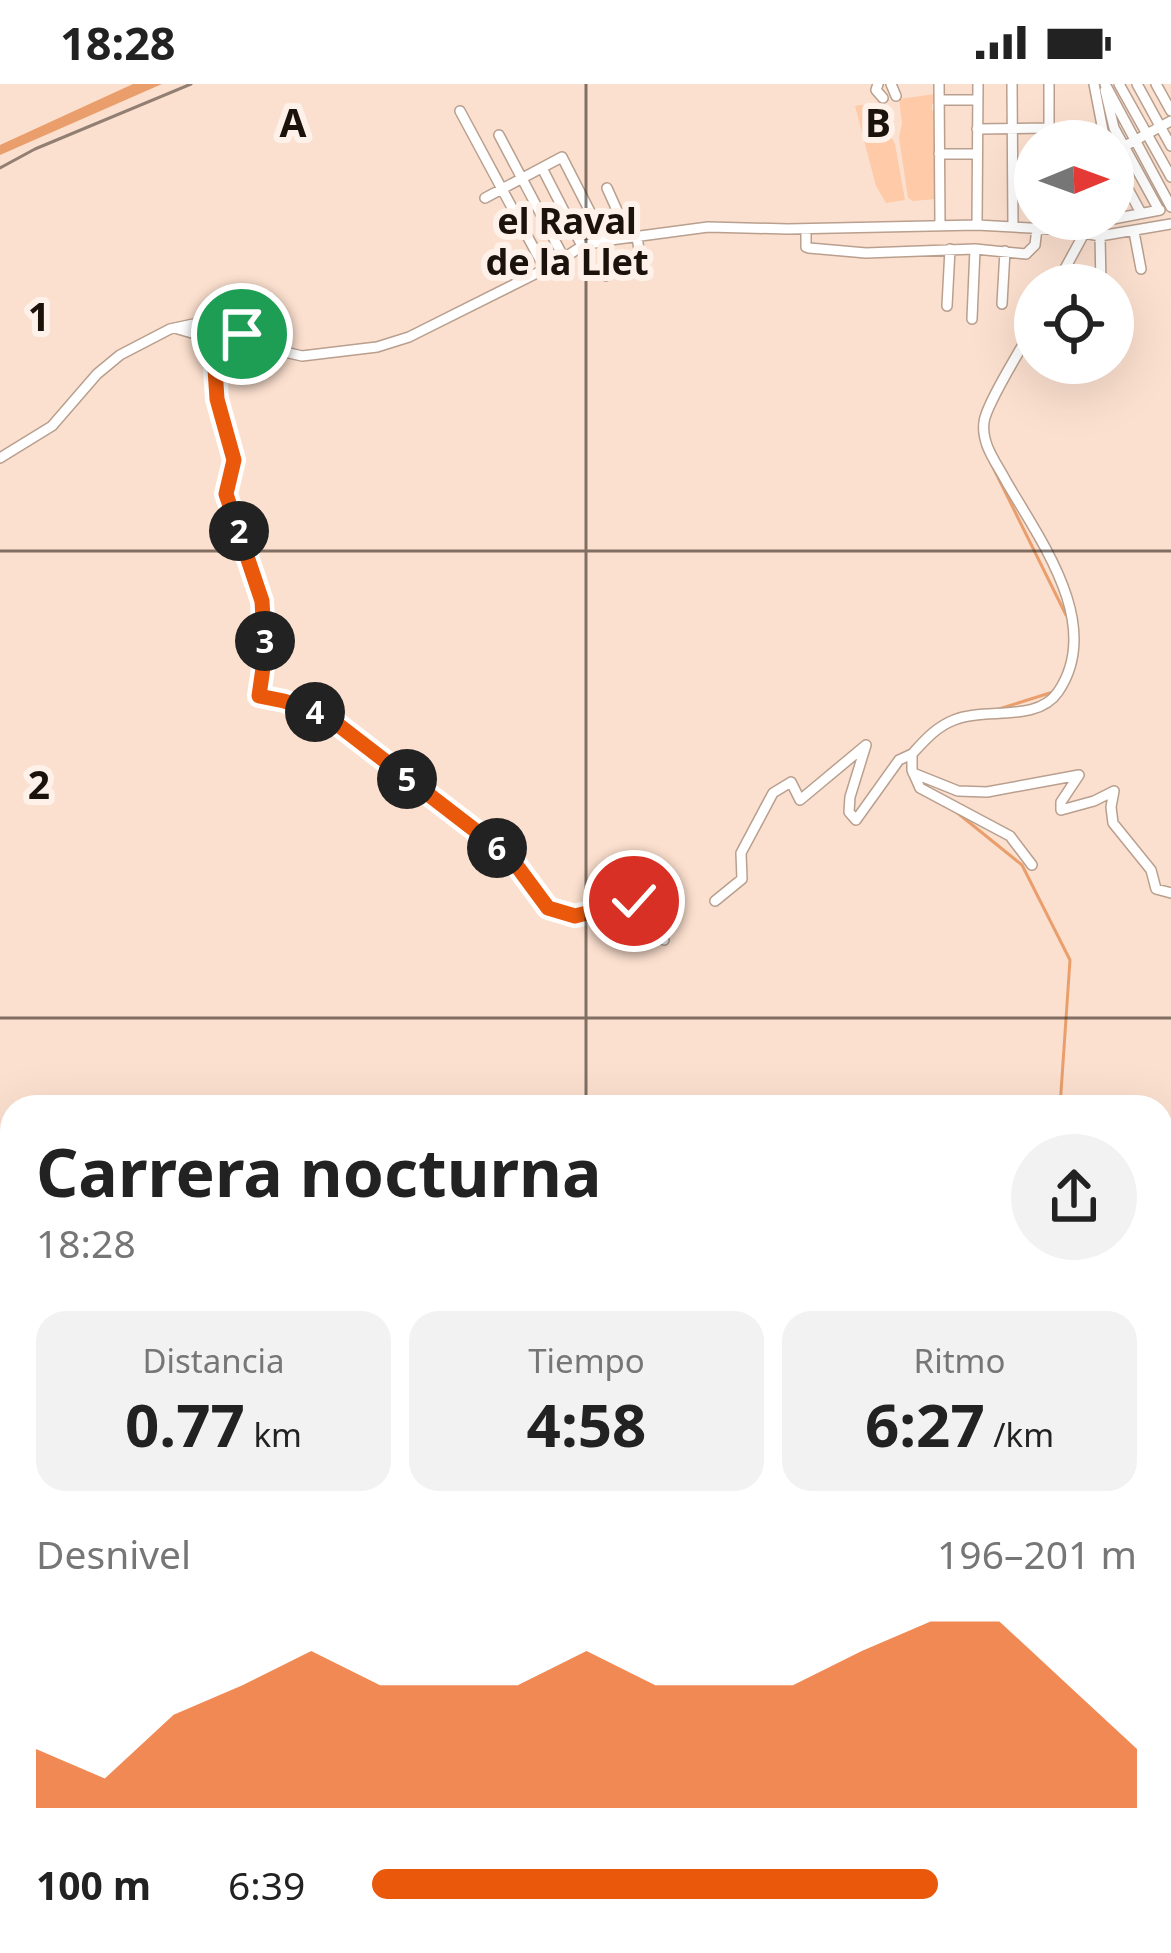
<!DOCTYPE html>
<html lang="es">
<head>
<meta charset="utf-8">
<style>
	:root { --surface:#fff; --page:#f2f2f2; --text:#222; --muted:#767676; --accent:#ea580c }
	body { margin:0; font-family:"Noto Sans",sans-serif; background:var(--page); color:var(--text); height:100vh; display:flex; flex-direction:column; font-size:45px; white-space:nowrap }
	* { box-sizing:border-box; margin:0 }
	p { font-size:39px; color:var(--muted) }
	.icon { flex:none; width:66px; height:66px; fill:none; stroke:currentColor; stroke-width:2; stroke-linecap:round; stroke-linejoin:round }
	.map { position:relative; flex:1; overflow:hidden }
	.sheet { position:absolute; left:0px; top:1011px; width:1173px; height:858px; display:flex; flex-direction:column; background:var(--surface); border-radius:36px 36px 0 0; box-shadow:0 12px 48px #0002 }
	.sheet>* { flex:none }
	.needle { width:78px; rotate:89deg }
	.tools { position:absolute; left:1014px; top:36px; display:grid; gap:24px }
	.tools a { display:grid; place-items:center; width:120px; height:120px; border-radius:50%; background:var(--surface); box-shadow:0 12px 48px #0002; font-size:60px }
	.pin { position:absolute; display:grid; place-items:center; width:102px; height:102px; color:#fff; margin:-51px; border:6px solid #fff; border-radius:50%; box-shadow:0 3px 12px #0007 }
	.km { position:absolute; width:60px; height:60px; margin:-30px; border-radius:50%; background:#222; color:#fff; font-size:33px; line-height:60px; text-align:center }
	.round { display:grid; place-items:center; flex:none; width:126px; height:126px; border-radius:63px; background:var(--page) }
	.overview { display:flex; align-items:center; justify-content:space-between; height:204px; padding:0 36px }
	h1 { font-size:66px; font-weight:700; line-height:90px }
	.figures { display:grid; grid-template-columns:repeat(3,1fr); gap:18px; height:204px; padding:12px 36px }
	.figures div { display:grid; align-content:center; border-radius:30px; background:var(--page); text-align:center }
	.figures b { font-size:60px; font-weight:700 }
	.figures small { font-size:33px; font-weight:400 }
	.figures p { font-size:33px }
	.chart { height:336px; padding:24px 36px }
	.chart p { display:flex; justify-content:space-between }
	.chart svg { width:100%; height:216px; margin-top:12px; fill:var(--accent); opacity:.7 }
	ul { padding:0 36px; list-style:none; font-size:39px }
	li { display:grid; grid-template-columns:192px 144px 1fr; align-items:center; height:90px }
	li i { height:30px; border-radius:15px; background:var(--accent) }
	.status { display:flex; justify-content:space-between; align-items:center; height:84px; padding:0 60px; background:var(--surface); direction:ltr }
	.status svg { height:33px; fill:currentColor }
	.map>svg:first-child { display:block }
	.green { fill:#fecaa8 }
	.water { fill:#e99e6c }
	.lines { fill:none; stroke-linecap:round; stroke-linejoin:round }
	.stream { stroke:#e99e6c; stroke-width:3 }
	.street-casing { stroke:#b99f8e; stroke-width:12 }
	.street { stroke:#fff; stroke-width:9 }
	.rail { stroke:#927f73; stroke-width:3 }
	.route-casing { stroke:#fff; stroke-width:24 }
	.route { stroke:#ea580c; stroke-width:15 }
	.grid { fill:none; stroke:#1c120c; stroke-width:3; stroke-opacity:0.55 }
	.labels { text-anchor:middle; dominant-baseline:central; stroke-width:12; stroke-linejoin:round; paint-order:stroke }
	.neighbourhood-label { font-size:36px; font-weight:bold; fill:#1c120c; stroke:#fdf1ea }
	.grid-label { font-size:39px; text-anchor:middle; font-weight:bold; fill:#1c120c; stroke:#fdf1ea; stroke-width:12; stroke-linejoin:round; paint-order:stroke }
</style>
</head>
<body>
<div class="status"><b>18:28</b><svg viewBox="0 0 49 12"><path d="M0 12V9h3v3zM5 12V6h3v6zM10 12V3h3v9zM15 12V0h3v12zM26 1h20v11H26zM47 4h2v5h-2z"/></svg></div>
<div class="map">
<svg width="1171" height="1869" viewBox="0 0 1171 1869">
	<rect width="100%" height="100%" fill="#fce0cf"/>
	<path class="green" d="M935,10V19L932,20V26L935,27L936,115L913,117L908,114L899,54L902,39L899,15Z
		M882,18L886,43L895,60L905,116L886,119L876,102L855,22Z"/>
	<path class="water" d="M133,0H162L0,71V61Z"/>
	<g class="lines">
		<path class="stream" d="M983,363L1066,531
			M999,625L1053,608
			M955,727L1022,781L1070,876L1060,1023
			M1161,1248L1171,1265
			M1171,1331L1164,1414L1171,1421
			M1161,1607L1171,1595
			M1161,1634L1171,1654
			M0,1790L12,1843
			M27,1857L46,1869"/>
		<g class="street-casing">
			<path id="street" d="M878,0L876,6L883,14
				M891,0L896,12
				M939,0L940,140
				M1012,0L1013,142
				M1094,0L1105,57
				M1105,0L1171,123
				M1119,0L1171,93
				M1137,0L1171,62
				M1156,0L1171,27
				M1105,6L1114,44L1159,126
				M939,16H978
				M460,27L545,185
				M977,45L1049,44
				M499,51L564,174
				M1116,56L1121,92L1141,129
				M1049,57V0
				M1123,63L1171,37
				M939,70H977
				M542,84L582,162
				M607,104L629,153
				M485,114L562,73L605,157L606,192
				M1113,135L1160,126
				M977,141L978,0
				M806,145V163L809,164L866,169L975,165L1026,170L1035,161L1037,144
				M1134,148L1141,185
				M1100,152L1101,201
				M637,153L641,178
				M1056,201L1092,135
				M1002,220L1005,167
				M947,222L950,165
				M972,235L975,165
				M178,245L213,255L242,250
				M213,255L217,315L234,376L227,410L262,517L265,570L259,612L284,617L328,633L510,774L547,823L575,832L591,828L619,797L635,801L636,832L664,856
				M0,374L52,342L97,290L120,271L170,245L198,239H216L272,265L302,272L377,263L409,253L555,180L582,162L603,157L708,143L788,145L977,141L1068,146L1100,152L1171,140
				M913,689L958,707L987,708L1079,691L1061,718V726L1094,717L1114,707L1111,723L1113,739L1151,786L1156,805L1171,809
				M1032,781L1010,752L920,704L912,686V670C925,656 936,643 954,636C985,623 1037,639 1058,608C1104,541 1040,456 1006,397C996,378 981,360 984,338C986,320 1024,260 1035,240
				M715,817L742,795L741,769L773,709L791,698L800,716L866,661L850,713L849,728L856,736L899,676L912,670"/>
		</g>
		<use href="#street" class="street"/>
		<path class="rail" d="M0,84L35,65L191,0"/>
	</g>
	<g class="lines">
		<g class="route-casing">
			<path id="route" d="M242,250L213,255L217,315L234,376L226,410L262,517L265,570L259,612L284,617L328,633L511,774L548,824L575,832L591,828L619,797L634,801V817"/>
		</g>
		<use href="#route" class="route"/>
	</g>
	<path class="grid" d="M586,0V1023M0,467H1171M0,934H1171M0,1402H12M1161,1402H1171M586,1857V1869"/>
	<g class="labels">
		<g class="neighbourhood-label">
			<text x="567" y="136">el Raval<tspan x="567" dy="41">de la Llet</tspan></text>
		</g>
	</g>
	<g class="grid-label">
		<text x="293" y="53">A</text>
		<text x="878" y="53">B</text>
		<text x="39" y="247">1</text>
		<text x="39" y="715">2</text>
	</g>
</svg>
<div class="tools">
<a><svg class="needle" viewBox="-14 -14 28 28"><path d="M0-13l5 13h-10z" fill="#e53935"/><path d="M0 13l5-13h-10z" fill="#767676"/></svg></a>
<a><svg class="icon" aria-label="locate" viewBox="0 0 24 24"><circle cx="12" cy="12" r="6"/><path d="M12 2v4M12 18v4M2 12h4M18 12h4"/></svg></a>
</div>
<div class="pin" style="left:242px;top:250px;background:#1e9e55"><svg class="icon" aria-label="arrive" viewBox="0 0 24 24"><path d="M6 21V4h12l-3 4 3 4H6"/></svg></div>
<div class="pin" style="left:634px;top:817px;background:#d93025"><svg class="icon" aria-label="check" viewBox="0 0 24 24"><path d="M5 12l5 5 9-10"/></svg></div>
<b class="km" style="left:239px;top:447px">2</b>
<b class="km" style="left:265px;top:557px">3</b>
<b class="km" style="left:315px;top:628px">4</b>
<b class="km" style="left:407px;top:695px">5</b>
<b class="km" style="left:497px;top:764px">6</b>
<section class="sheet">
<div class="overview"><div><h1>Carrera nocturna</h1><p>18:28</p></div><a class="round"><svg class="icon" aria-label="share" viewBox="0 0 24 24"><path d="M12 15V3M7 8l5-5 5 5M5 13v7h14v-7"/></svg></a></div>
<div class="figures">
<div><p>Distancia</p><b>0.77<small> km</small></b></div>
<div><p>Tiempo</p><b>4:58</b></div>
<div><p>Ritmo</p><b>6:27<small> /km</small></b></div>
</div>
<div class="chart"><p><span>Desnivel</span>196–201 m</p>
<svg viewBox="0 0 160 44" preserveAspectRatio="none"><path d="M0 44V32L10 38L20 25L30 19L40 12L50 19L60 19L70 19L80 12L90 19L100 19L110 19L120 12L130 6L140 6L150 19L160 32V44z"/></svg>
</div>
<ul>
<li><b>100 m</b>6:39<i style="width:74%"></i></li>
</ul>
</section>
</div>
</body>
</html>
